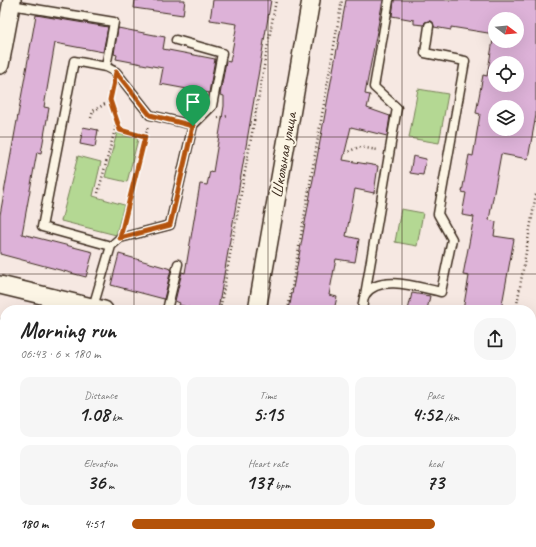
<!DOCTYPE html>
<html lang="en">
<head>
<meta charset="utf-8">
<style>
	:root { --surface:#fff; --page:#f6f6f6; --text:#222; --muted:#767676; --accent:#b45309 }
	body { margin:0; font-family:Caveat,sans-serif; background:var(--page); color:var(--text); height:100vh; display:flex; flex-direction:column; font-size:15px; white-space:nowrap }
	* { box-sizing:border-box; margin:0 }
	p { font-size:13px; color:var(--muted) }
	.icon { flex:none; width:22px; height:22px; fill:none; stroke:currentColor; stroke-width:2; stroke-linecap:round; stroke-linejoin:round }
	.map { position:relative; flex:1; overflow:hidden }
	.sheet { position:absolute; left:0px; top:305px; width:536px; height:242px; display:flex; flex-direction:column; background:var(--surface); border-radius:16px 16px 0 0; box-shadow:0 4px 16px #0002 }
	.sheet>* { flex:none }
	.needle { width:26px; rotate:106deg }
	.controls { position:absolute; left:488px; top:12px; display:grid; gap:8px }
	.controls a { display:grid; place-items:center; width:36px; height:36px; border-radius:50%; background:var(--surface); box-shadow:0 4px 16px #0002; font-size:20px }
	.pin { position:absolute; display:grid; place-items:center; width:34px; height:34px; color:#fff; margin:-41px -17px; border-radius:50% 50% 50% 0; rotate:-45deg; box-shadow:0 0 4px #0007 }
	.pin .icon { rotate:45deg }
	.round { display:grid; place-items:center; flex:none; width:42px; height:42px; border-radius:16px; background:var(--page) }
	.head { display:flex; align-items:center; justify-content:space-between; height:68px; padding:0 20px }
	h1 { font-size:22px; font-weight:800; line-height:30px }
	.figures { display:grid; grid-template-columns:repeat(3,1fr); gap:6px; height:68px; padding:4px 20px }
	.figures div { display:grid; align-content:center; border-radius:10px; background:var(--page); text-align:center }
	.figures b { font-size:20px; font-weight:800 }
	.figures small { font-size:11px; font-weight:400 }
	.figures p { font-size:11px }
	ul { padding:0 20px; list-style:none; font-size:13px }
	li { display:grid; grid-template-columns:64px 48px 1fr; align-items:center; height:30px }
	li i { height:10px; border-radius:5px; background:var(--accent) }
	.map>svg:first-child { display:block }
	.built { fill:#eed8df }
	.green { fill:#b4d893; stroke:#788158 }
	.building { fill:#ddb2d8; stroke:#3b2a1e; fill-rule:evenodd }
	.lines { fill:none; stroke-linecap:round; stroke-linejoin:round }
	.lane-casing { stroke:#3b2a1e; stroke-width:11 }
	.street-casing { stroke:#3b2a1e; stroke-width:20 }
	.secondary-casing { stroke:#3b2a1e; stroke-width:25 }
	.path { stroke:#3b2a1e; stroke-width:2.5; stroke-dasharray:1 3; stroke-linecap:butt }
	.lane { stroke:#fcf5e5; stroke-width:8 }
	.street { stroke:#fcf5e5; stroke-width:17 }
	.secondary { stroke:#fcf5e5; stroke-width:22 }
	.route-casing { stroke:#fff; stroke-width:8 }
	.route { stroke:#b45309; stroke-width:5 }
	.grid { fill:none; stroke:#3b2a1e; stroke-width:1; stroke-opacity:0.55 }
	.labels { text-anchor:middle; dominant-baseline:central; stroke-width:4; stroke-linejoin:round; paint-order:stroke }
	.street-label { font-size:16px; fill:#3b2a1e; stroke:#fcf5e5 }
</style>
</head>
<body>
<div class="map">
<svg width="536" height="547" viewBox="0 0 536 547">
	<rect width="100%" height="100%" fill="#f6e8e2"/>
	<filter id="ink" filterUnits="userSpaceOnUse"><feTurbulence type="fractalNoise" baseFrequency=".025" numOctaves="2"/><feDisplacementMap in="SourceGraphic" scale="8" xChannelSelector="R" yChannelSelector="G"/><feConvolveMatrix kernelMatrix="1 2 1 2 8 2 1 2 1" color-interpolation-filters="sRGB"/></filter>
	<g filter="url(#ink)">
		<path class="built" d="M0,322L5,323V519H0Z
			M55,542H123L122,547H60Z"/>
		<path class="green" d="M418,89L448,94L439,143L409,138Z
			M117,133L138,139L127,182L105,177Z
			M78,156L101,162L93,196L124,205L116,235L61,221Z
			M401,209L423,213L417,246L395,242Z"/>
		<path class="building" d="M135,0H185L183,15L134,8Z
			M213,0H271L218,310H200L179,305L180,303L175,301L182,272L185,273L200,184L207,185L210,171L213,172L224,106V96L220,95L226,61L230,62L237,24L210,20Z
			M346,0H383L365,94L370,95L367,108L390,116L387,136L351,127L343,160L378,166L374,193L355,189L346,236L359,239L355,262L336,259L329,295L337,297L334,310H289Z
			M394,0H536V115L528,159L501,154L489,220L496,222L494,236L514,239L501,310H463L469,276L463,275L474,217L462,215L466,193L462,192L469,155L473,156L480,114L476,113L483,75L487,76L494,34L451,27V30L434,27L433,22L429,21L425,22L424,25L414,24V20L392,16ZM495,19H517V41H495ZM495,63H517V85H495ZM495,107H517V129H495Z
			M36,15L108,27L103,52L55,43L44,107L49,108L41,153L37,152L22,234L93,252L86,277L0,254V215Z
			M118,28L165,37L163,49L215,59L209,93L160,84L163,68L116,59L117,55L114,54Z
			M83,127L98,130L95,147L80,144Z
			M413,156L426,159L423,175L410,173Z
			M119,254L171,269L164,299L111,285Z
			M412,293L430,296L427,310H408Z"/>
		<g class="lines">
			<g class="lane-casing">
				<path id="lane" d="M11,5L114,22L106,67L116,72L150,115L193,125L170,225L120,238L111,246L93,307
					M176,40L222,53L212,106L193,125
					M106,67L74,61L42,227L111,246
					M365,295L397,108L374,87L389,0
					M167,310L178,264
					M362,310C363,306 363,298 365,295C379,273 421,288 441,292L452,239L438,214L465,61L425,53L429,26
					M0,535L5,536
					M27,547L28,542
					M332,547L334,542
					M397,547L400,542"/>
			</g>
			<g class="street-casing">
				<path id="street" d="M0,65L12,0
					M0,285L104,310
					M257,310L311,0
					M531,417L536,418
					M219,547L220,542"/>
			</g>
			<g class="secondary-casing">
				<path id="secondary" d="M532,547L536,521"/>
			</g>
			<path class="path" d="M113,88L110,101L120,130L145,137
				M91,118L93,111L110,101
				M218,118L228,116
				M345,153L359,147L378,150
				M98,193L117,122
				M123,226L148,126
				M220,310L276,0
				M288,310L342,0
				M516,310L536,194
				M0,319L5,320
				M531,389L536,390
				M125,547L127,542
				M187,547V542
				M254,547L255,542
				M478,547L479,542"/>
			<use href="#lane" class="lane"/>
			<use href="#street" class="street"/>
			<use href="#secondary" class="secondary"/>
		</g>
	</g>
	<g class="lines" filter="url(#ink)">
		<g class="route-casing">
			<path id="route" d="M116,72L150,115L193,126L170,225L120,238L145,137L120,130L110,100Z"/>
		</g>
		<use href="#route" class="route"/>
	</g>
	<path class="grid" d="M134,0V310M268,0V310M402,0V310M0,137H536M0,274H536M0,410H5M531,410H536M134,542V547M268,542V547M402,542V547"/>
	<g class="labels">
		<g class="street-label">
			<text transform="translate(284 155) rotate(-80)">Школьная улица</text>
		</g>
	</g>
</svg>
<div class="controls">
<a><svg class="needle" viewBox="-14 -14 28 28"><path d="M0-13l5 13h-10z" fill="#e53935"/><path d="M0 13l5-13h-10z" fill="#767676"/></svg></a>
<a><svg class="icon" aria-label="locate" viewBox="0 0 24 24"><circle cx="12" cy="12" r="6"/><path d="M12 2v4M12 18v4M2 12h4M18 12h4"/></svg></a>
<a><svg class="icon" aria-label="layers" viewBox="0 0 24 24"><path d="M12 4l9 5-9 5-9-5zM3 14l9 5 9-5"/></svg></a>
</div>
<div class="pin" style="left:193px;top:126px;background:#1e9e55"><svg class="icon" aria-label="arrive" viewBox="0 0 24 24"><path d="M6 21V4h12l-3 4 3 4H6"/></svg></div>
<section class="sheet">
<div class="head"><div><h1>Morning run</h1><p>06:43 · 6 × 180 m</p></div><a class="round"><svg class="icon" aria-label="share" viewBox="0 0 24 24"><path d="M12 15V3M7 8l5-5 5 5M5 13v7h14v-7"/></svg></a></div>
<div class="figures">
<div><p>Distance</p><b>1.08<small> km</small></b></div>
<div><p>Time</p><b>5:15</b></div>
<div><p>Pace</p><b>4:52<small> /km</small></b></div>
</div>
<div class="figures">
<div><p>Elevation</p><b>36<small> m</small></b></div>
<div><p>Heart rate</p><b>137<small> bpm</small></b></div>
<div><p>kcal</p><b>73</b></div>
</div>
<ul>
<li><b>180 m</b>4:51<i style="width:79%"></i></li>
</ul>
</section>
</div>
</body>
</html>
